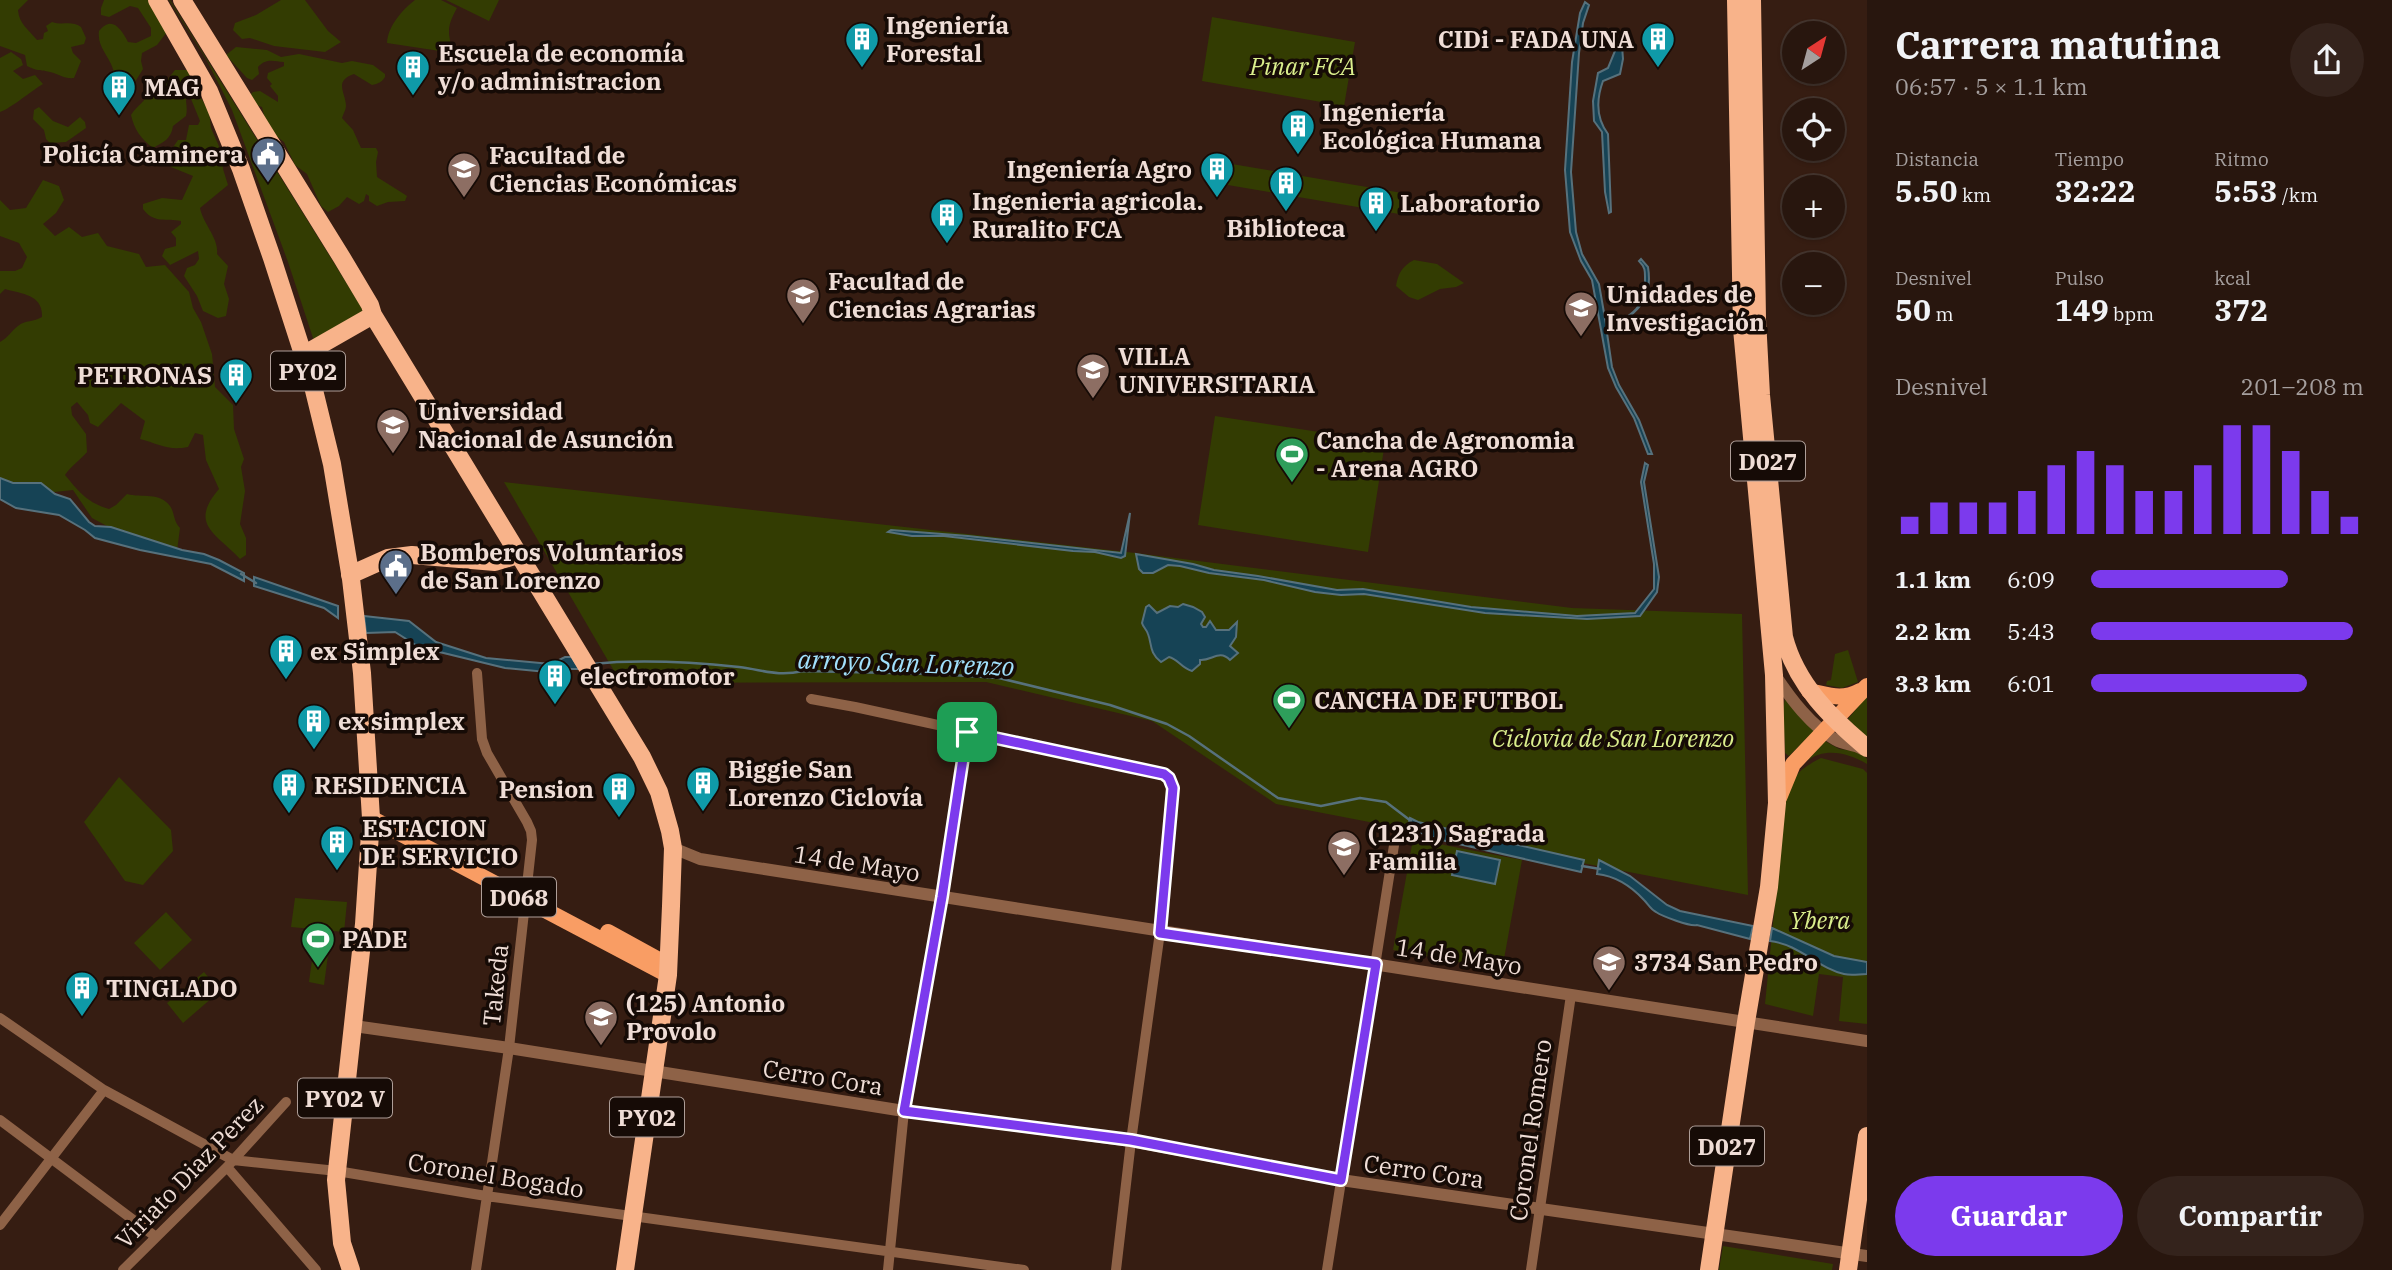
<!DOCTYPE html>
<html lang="es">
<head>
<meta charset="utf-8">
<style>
	:root { --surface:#28160e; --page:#34231c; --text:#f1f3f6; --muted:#a59f9e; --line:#44352e; --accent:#7c3aed }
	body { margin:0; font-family:"IBM Plex Serif",serif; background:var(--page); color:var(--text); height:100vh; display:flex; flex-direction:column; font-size:26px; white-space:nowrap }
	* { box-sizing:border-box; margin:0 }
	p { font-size:23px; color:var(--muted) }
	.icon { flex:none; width:38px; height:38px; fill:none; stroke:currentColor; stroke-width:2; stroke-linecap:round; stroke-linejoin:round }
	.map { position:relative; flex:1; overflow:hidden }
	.details { display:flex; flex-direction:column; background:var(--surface); width:525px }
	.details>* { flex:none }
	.needle { width:46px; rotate:36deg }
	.tools { position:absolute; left:1782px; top:21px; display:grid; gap:14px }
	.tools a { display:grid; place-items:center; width:63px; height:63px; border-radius:50%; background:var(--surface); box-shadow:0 2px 5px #0004,0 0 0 2px var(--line); font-size:35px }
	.pin { position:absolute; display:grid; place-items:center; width:60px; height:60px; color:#fff; margin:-30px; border-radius:14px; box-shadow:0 4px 10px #0006 }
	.round { display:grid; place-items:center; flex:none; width:74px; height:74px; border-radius:37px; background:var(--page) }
	.head { display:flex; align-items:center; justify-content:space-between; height:119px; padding:0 28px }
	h1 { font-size:38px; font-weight:800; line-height:52px }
	.metrics { display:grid; grid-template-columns:repeat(3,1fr); gap:10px; height:119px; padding:7px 28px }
	.metrics div { display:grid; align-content:center }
	.metrics b { font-size:30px; font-weight:800 }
	.metrics small { font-size:19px; font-weight:400 }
	.metrics p { font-size:19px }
	.chart { height:196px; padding:14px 28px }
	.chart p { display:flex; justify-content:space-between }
	.chart svg { width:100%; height:126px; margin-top:7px; stroke:var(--accent); stroke-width:6 }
	.action { display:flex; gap:14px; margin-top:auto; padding:14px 28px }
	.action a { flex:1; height:80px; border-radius:42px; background:var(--accent); color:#fff; font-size:28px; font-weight:800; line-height:80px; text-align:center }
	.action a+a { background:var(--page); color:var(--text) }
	ul { padding:0 28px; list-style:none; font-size:23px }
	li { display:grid; grid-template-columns:112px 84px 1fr; align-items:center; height:52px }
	li i { height:18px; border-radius:9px; background:var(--accent) }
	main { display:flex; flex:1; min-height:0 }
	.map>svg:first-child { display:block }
	.green { fill:#333c02 }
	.water { fill:#164355; stroke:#57717c; stroke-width:2 }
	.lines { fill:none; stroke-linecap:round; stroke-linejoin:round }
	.stream { stroke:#57717c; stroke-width:2.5 }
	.minor { stroke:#8e6247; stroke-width:10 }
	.tertiary { stroke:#8e6247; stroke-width:12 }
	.primary { stroke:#f99d64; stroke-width:16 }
	.trunk { stroke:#f8b38a; stroke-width:18 }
	.route-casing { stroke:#fff; stroke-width:14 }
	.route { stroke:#7c3aed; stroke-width:9 }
	.labels { text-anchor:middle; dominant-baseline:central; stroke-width:7; stroke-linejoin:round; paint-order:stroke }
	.shield { fill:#160b06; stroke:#ae9e98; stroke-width:2 }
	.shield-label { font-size:23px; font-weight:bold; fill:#efddd6 }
	.poi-label { font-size:24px; font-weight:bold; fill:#efddd6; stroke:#160b06; text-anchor:start }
	.park-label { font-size:24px; font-style:italic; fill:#dbef8d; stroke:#160b06 }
	.street-label { font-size:24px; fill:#efddd6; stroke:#160b06 }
	.water-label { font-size:26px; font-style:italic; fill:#a1e0fc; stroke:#160b06 }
</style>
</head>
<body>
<main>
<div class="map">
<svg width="1867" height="1270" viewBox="0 0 1867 1270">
	<rect width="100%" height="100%" fill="#361d12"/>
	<path class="green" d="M0,0H28L18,10C19,24 29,30 37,40L43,39L44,33L48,31L46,26L52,22C63,26 71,20 81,27L86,38L84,44L71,47L73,53L81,61L74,78C64,79 59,74 50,72C39,69 39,72 27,66L25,55L0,46Z
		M104,0H154L157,18L167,32L157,45L142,53L141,61L143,69L130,90H121C117,82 115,77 113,69C108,54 97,47 99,31C112,15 121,29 128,42L136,43L151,36V28L138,8L130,6L109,17L101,15V8Z
		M169,0H170L367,316L316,342L313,338L288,262L232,110L206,59Z
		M281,0H305L328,31L341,42L325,52L274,46L250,38L242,39L233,30L235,23L256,15Z
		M415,0H441L457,8C446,28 448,32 453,53L387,43C388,26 402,10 415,0Z
		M446,0H499L489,21Z
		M1212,17L1355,42L1344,106L1202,81Z
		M236,47L267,50L281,57L299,54L342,63L352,61L373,65L385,74V77C382,82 378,84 372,85L354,74C333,81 346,93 346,106C346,110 343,114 342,118L353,130L361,148H376L378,152L376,162L377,177L404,194L407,196L405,201L388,202L377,206L369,201V196L366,194L364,201L359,204L347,197L339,206L328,212L321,206L307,174L295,165L284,142L275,135L265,119L262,107L256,105L250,95L253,92L260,91L278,102V96L270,86L272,84L267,78L268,73L284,66V62C273,61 266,58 258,67L259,74L252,80L247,78L226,55Z
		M11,52L21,59L23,65L13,71L23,79L35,75L43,84C31,91 10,109 0,112V58Z
		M175,70H188L194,76L192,88L186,92C185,101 188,107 186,116L173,126C171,139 164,142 153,148C141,139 134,129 131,115C138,103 151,101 146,85L151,79L163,85Z
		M196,90L209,111L211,128L221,151L223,169L228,185L200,208C203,224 219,238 217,254L228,266L224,284L229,299L226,316L218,318L203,311L197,296L184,276L187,268L195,265L199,259L198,251L170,265L162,256L165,249L176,246V238L171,232L181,224V221C166,218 154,224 143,209V204L162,198L182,200L193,176L171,167L167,156L178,140H186L189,125H198L200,121L189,94Z
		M39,107L53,121L68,127L80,117L85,122L86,128L66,142L50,143L46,139L44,130L33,119L34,110Z
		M1220,162L1408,194L1405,215L1216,183Z
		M43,180L59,186L64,200L56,213L43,224L55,236L69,227L82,237L98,233L107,246L139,254L146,267L165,265L189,292L193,308L201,322L212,354L215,387L233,405L234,429L244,459L241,467L245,491L240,524L246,538V555L240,559C217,534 188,525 219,489L206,460L203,435L195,433L188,447C168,451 159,444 140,439L145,421L121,403L98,427L90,423L88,415L77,402L71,407L72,415L86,434L87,452C80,460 71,466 65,475C79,492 88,503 109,509L116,505L127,494C142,498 160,492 170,506C175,513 173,521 180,528L177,551L109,538L107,526L92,518L73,490L45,493L0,481V342C8,338 11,331 18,326C25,320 34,322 42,317C43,295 23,294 5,289L0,294V271H15L22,268L27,257L19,243L0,236V200L10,210L26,208Z
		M1414,260L1437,264L1464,283L1456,287L1440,289L1418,300L1409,297L1396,286C1398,274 1402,266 1414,260Z
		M1215,416L1385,442L1368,552L1198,525Z
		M504,482L1127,552L1572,608L1742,614L1748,895L1276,804L1152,721L986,682L621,683Z
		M1848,650L1858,682L1842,688L1826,685L1827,681L1831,680L1835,654Z
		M1867,696V739L1848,719Z
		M1785,699L1814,731L1789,756L1785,753L1783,708Z
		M1825,741L1839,749L1861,752L1867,759V764C1848,753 1825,747 1807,761Z
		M1821,758L1863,769L1867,773V1024L1839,1021L1843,977L1819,974L1813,1016L1765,1004L1785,804C1791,778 1797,770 1821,758Z
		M119,777L171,830L173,851L143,885L125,881L84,822Z
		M1413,839L1522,860L1502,970L1393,950Z
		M295,898L347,902L344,932L291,927Z
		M166,912L192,940L160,970L134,943Z
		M313,953L328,955L324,985L309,982Z
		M204,972L220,991L183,1023L167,1003Z
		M1723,1246L1833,1264L1832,1270H1719Z"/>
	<path class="water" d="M1585,2L1589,5L1583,23L1579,53L1571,172L1576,232L1582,254L1599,284L1607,330C1629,316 1645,310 1645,281C1645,272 1646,268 1639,261L1641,259L1648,267C1654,305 1633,313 1607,333L1612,367L1619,385L1639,420L1652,454H1648L1634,418L1616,387L1608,368L1592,280L1581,261L1570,232L1565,170L1572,62L1580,13Z
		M1617,46H1622L1623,59L1620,74L1603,81C1596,100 1596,118 1608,134L1611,212L1609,213L1605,192L1602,132L1594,121L1593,101L1598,73L1608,68Z
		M1645,463L1648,465L1644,482L1659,577L1657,592L1640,616L1587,619L1485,613L1364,594L1341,595L1315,592L1264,580L1209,573L1180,566L1168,565L1153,573H1143L1139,569L1136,554L1193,564L1214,570L1258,576L1337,590L1363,589L1471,607L1577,616L1635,613L1654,589V564L1641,482Z
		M0,478L13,483H41L55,494L70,499L89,522L95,526L111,527L182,550L204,554L219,560L244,573V581L211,564L140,550L95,538L85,530L59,515L16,508L0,499Z
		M1130,513L1125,556L1121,558L1095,552L1073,551L944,536H912L888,532L891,530L968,536L1121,553Z
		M254,577L338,606V618L324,608L254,586Z
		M1183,604L1193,607L1202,612L1205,617L1201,624L1203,627H1206L1210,621L1216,630H1229L1237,622L1236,637L1230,646L1238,653L1230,660C1219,649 1212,661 1200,660V664L1192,671C1181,668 1178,659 1169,657L1161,662C1149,653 1152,644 1148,634C1147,630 1143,627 1142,623L1146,607L1149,605L1157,613L1170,606L1178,607Z
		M364,616L409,621L436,642L486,658L551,664L565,657H572L579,669H566L557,673L505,668L419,647L395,632L366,633Z
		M1410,818L1418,822L1584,860L1581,872L1437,839L1408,828Z
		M1457,851L1500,860L1495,884L1452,875Z
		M1599,860L1630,876L1667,905L1680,911L1753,926L1750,939L1697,925C1690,927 1662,916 1656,912C1651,910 1648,904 1644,900C1631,886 1616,876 1597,874Z
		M1772,928L1834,956L1867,962V974C1859,974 1852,976 1844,974C1819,969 1799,944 1770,941Z"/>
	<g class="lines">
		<path class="stream" d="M241,574L256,583
			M592,664C640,659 691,662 739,667C764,670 777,677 803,671L937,674L999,678L1110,705L1167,724L1189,736L1278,798L1321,806L1360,798L1386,802L1411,821
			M1582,866L1600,869"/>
		<path class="minor" d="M811,699L855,707L1164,774L1172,783L1160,932L1131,1141L1116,1270
			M0,1018L104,1090L233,1160L337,1171L486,1196L1024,1270
			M0,1120L156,1237
			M227,1167L316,1270
			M0,1225L104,1090
			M123,1270L227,1167L286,1102
			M476,1270L509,1048L532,840L531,831L527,822L487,753L482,739L477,673
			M888,1270L904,1111L942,897L967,732
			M1327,1270L1395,839
			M1531,1270L1571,995"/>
		<path class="tertiary" d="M1775,675C1791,699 1811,726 1836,740C1844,745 1854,744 1862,749
			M673,848L700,859L1867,1041
			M354,1026L509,1048L904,1111L1131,1141L1341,1180L1867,1256"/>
		<path class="primary" d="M1809,691C1829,695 1841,701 1860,691
			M1779,798L1793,764L1867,686
			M371,818L668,975
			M608,932L668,965"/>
		<path class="trunk" d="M157,0L209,91L241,169L272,258L312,382L332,464L351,579L362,673L371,818L364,924L336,1180L342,1243L351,1270
			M182,0L342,258L370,305L373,315L642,757L659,792L670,831L673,848L671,906L668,975L625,1270
			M1752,0L1757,319L1761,395L1784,637C1796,684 1831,718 1867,748
			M303,355L373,315
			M350,575L388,558L412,555L495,562L518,555
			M1709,1270L1746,1022L1769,887L1777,803L1774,675L1742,329L1736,0
			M1848,1270L1867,1136"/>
	</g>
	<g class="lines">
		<g class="route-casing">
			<path id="route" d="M967,732L1164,774L1169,778L1173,788L1160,933L1376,964L1341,1180L1131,1140L904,1111L942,897Z"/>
		</g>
		<use href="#route" class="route"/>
	</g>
	<defs>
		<g id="building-pin" transform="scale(1.75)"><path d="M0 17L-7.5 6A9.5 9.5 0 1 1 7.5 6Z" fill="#0f9aa8" stroke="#160b06"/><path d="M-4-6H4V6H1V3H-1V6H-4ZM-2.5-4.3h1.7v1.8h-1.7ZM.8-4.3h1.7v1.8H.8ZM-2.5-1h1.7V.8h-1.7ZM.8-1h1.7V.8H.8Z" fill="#fff"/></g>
		<g id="civic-pin" transform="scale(1.75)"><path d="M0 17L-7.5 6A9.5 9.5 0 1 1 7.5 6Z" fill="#5c6f8a" stroke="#160b06"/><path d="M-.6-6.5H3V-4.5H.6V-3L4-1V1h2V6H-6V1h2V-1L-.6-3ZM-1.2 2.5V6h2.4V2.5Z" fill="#fff"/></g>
		<g id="university-pin" transform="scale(1.75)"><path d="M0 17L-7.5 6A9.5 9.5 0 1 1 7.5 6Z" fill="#8d6e63" stroke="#160b06"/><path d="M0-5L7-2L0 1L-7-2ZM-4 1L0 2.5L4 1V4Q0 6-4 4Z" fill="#fff"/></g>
		<g id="stadium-pin" transform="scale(1.75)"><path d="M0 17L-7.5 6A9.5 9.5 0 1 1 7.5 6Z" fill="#2e9e5b" stroke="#160b06"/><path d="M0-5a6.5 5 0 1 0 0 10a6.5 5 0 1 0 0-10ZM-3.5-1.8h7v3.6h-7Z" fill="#fff"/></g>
		<g id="school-pin" transform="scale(1.75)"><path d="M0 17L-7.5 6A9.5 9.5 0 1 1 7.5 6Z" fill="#8d6e63" stroke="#160b06"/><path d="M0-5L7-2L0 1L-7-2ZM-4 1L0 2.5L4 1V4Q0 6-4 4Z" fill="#fff"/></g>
	</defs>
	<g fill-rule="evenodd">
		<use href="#building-pin" x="862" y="39"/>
		<use href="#building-pin" x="1658" y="39"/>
		<use href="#building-pin" x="413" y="67"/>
		<use href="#building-pin" x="119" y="87"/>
		<use href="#building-pin" x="1298" y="126"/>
		<use href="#civic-pin" x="268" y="154"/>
		<use href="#university-pin" x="464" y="169"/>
		<use href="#building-pin" x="1217" y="169"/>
		<use href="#building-pin" x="1286" y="183"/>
		<use href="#building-pin" x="1376" y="203"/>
		<use href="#building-pin" x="947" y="215"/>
		<use href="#university-pin" x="803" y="295"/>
		<use href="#university-pin" x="1581" y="308"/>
		<use href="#university-pin" x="1093" y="370"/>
		<use href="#building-pin" x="236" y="375"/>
		<use href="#university-pin" x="393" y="425"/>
		<use href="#stadium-pin" x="1292" y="454"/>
		<use href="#civic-pin" x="396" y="566"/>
		<use href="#building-pin" x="286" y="651"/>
		<use href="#building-pin" x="555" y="676"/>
		<use href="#stadium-pin" x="1289" y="700"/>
		<use href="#building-pin" x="314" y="721"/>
		<use href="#building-pin" x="703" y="783"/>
		<use href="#building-pin" x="289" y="785"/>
		<use href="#building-pin" x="619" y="789"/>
		<use href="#building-pin" x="337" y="842"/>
		<use href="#school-pin" x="1344" y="847"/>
		<use href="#stadium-pin" x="318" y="939"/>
		<use href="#school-pin" x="1609" y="962"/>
		<use href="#building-pin" x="82" y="988"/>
		<use href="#school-pin" x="601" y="1017"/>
	</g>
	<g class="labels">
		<g class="shield">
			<rect x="271" y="351.5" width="74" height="39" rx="5"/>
			<rect x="1731" y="441.5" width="74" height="39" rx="5"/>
			<rect x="482" y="877.5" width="74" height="39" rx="5"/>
			<rect x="298" y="1078.5" width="94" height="39" rx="5"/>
			<rect x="610" y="1097.5" width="74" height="39" rx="5"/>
			<rect x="1690" y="1126.5" width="74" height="39" rx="5"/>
		</g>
		<g class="shield-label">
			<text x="308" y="371">PY02</text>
			<text x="1768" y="461">D027</text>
			<text x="519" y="897">D068</text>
			<text x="345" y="1098">PY02 V</text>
			<text x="647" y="1117">PY02</text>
			<text x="1727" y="1146">D027</text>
		</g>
		<g class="poi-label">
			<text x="886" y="25">Ingeniería<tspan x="886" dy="28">Forestal</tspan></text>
			<text x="1634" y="39" text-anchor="end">CIDi - FADA UNA</text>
			<text x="438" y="53">Escuela de economía<tspan x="438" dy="28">y/o administracion</tspan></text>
			<text x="144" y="87">MAG</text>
			<text x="1322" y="112">Ingeniería<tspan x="1322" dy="28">Ecológica Humana</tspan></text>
			<text x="244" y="154" text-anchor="end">Policía Caminera</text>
			<text x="489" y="155">Facultad de<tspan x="489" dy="28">Ciencias Económicas</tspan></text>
			<text x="1192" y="169" text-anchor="end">Ingeniería Agro</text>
			<text x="972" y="201">Ingenieria agricola.<tspan x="972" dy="28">Ruralito FCA</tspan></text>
			<text x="1400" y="203">Laboratorio</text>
			<text x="1286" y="228" text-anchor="middle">Biblioteca</text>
			<text x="828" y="281">Facultad de<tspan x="828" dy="28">Ciencias Agrarias</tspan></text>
			<text x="1606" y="294">Unidades de<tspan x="1606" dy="28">Investigación</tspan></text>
			<text x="1118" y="356">VILLA<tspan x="1118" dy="28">UNIVERSITARIA</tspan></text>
			<text x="212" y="375" text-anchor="end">PETRONAS</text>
			<text x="418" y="411">Universidad<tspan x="418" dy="28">Nacional de Asunción</tspan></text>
			<text x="1316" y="440">Cancha de Agronomia<tspan x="1316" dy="28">- Arena AGRO</tspan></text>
			<text x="420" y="552">Bomberos Voluntarios<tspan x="420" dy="28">de San Lorenzo</tspan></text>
			<text x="310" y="651">ex Simplex</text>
			<text x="580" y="676">electromotor</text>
			<text x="1314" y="700">CANCHA DE FUTBOL</text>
			<text x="338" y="721">ex simplex</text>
			<text x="728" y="769">Biggie San<tspan x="728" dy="28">Lorenzo Ciclovía</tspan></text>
			<text x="314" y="785">RESIDENCIA</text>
			<text x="594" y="789" text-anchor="end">Pension</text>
			<text x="362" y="828">ESTACION<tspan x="362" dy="28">DE SERVICIO</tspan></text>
			<text x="1368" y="833">(1231) Sagrada<tspan x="1368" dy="28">Familia</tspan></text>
			<text x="342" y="939">PADE</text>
			<text x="1634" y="962">3734 San Pedro</text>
			<text x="106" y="988">TINGLADO</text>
			<text x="626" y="1003">(125) Antonio<tspan x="626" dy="28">Provolo</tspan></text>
		</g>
		<g class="park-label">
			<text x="1303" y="66">Pinar FCA</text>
			<text x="1613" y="738">Ciclovia de San Lorenzo</text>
			<text x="1820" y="920">Ybera</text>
		</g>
		<g class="street-label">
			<text transform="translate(857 863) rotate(9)">14 de Mayo</text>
			<text transform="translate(1459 956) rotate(9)">14 de Mayo</text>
			<text transform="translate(495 985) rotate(-84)">Takeda</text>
			<text transform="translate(823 1077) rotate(9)">Cerro Cora</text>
			<text transform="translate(1530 1130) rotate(-82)">Coronel Romero</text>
			<text transform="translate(1424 1171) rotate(8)">Cerro Cora</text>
			<text transform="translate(189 1172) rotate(-46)">Viriato Diaz Perez</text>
			<text transform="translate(496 1175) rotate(9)">Coronel Bogado</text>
		</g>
		<g class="water-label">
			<text transform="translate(906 662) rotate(2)">arroyo San Lorenzo</text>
		</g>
	</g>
</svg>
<div class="tools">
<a><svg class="needle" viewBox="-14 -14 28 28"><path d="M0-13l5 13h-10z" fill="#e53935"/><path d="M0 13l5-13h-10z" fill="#a59f9e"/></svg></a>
<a><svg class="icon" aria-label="locate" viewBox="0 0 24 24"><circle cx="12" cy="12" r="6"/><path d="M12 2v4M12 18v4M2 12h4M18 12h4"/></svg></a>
<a>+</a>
<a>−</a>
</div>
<div class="pin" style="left:967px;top:732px;background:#1e9e55"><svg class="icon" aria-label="arrive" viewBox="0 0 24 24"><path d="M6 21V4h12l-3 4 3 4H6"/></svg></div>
</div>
<section class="details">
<div class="head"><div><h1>Carrera matutina</h1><p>06:57 · 5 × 1.1 km</p></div><a class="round"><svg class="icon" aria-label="share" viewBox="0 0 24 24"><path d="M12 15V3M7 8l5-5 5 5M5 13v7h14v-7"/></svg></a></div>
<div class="metrics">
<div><p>Distancia</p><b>5.50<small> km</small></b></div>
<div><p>Tiempo</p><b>32:22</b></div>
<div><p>Ritmo</p><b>5:53<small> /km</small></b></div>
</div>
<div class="metrics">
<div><p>Desnivel</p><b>50<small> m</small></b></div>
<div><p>Pulso</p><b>149<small> bpm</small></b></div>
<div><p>kcal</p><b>372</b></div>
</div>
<div class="chart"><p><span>Desnivel</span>201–208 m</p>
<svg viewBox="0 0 160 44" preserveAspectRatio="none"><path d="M5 44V38M15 44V33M25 44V33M35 44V33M45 44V29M55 44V20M65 44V15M75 44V20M85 44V29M95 44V29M105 44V20M115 44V6M125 44V6M135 44V15M145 44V29M155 44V38"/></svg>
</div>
<ul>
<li><b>1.1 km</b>6:09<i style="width:72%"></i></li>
<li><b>2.2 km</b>5:43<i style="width:96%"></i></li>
<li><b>3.3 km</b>6:01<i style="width:79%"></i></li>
</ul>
<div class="action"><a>Guardar</a><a>Compartir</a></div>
</section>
</main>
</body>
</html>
